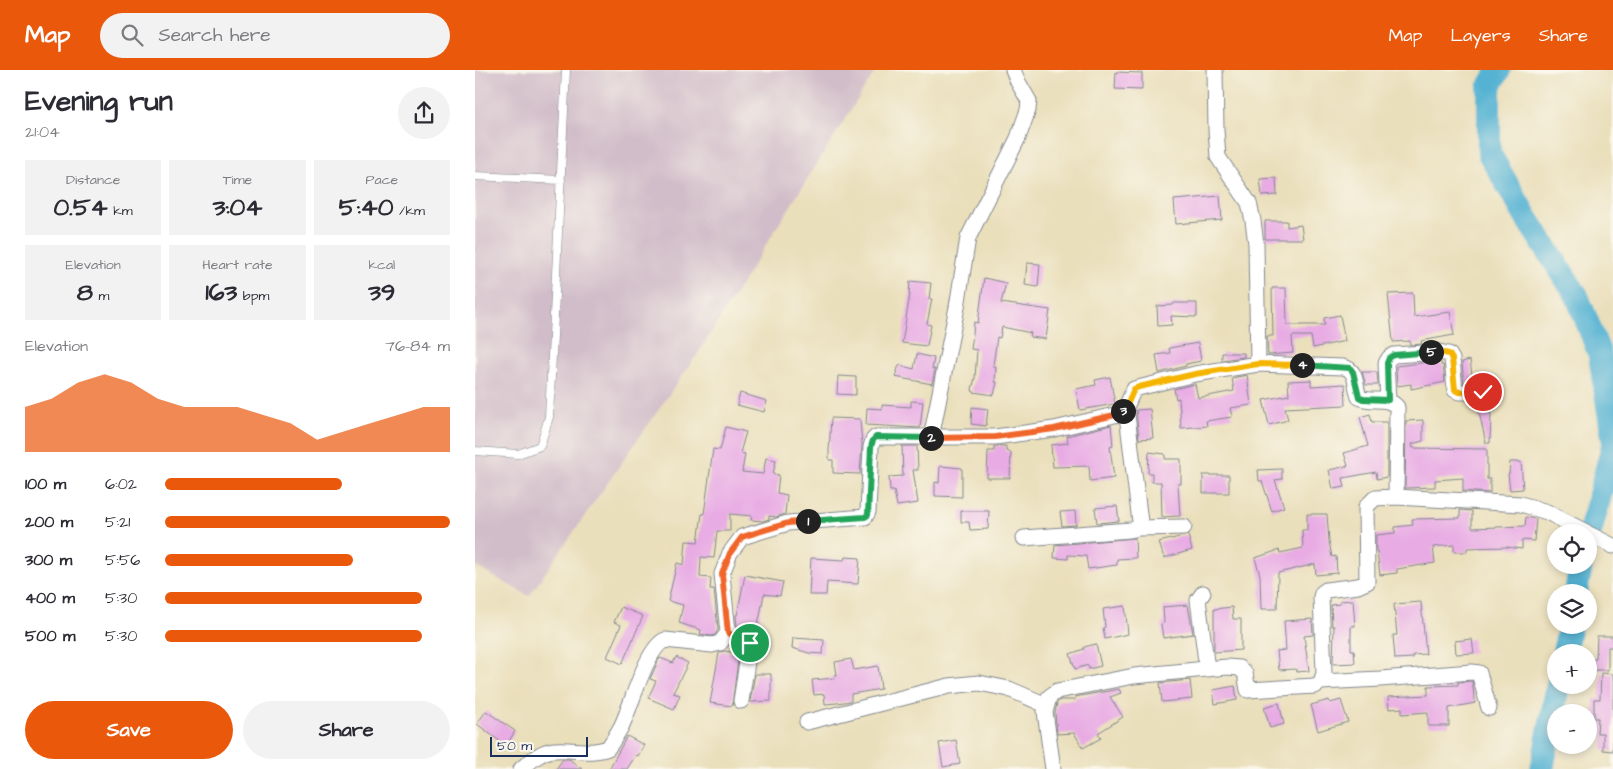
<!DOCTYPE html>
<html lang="en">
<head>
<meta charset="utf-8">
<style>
	:root { --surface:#fff; --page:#f2f2f3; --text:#2b2b33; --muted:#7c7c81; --accent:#ea580c }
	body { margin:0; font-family:"Architects Daughter",sans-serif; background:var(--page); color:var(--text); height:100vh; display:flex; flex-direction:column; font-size:19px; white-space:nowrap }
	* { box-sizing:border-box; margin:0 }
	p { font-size:16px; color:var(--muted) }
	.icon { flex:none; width:28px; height:28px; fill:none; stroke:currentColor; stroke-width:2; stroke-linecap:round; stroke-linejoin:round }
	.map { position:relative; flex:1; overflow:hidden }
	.side { display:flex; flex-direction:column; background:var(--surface); width:475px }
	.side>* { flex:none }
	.fabs { position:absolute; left:1072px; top:454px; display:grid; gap:10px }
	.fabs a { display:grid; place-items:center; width:50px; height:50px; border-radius:50%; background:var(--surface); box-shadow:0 2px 8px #0003; font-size:25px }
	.scale { position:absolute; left:15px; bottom:12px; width:98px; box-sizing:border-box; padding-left:5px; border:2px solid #1b2f5e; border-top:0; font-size:14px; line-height:18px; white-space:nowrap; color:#1b2f5e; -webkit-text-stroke:4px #fbf7ec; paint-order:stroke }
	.pin { position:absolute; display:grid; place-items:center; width:42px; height:42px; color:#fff; margin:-21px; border:2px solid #fff; border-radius:50%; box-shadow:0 1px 5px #0007 }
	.km { position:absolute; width:25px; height:25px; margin:-12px; border-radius:50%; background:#222; color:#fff; font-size:14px; line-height:25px; text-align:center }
	.round { display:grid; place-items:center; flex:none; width:52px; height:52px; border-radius:26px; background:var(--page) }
	.summary { display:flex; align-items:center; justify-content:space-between; height:85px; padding:0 25px }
	h1 { font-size:28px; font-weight:700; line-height:38px }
	.stats { display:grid; grid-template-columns:repeat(3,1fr); gap:8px; height:85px; padding:5px 25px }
	.stats div { display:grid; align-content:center; border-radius:0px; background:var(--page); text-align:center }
	.stats b { font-size:25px; font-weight:700 }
	.stats small { font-size:14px; font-weight:400 }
	.stats p { font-size:14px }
	.chart { height:140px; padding:10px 25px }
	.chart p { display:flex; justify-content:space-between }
	.chart svg { width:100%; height:90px; margin-top:5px; fill:var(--accent); opacity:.7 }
	.button { display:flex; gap:10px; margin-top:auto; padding:10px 25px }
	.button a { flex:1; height:58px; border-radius:30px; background:var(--accent); color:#fff; font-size:20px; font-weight:700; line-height:58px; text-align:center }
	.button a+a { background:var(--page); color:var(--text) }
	ul { padding:0 25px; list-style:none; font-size:16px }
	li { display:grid; grid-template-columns:80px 60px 1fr; align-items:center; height:38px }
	li i { height:12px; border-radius:6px; background:var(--accent) }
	header { display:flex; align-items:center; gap:30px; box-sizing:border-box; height:70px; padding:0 25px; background:var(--accent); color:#fff }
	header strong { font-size:24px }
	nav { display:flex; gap:28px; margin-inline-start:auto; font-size:18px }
	.search { width:350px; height:45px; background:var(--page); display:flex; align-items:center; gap:12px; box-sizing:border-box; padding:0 18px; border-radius:28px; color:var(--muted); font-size:19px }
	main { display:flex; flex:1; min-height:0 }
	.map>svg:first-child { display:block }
	.industrial { fill:#d1bdc9 }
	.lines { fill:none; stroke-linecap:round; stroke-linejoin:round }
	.river { stroke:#55b2d3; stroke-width:24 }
	.building { fill:#e8abe4 }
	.service-casing { stroke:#82878c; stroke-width:9 }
	.minor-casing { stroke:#82878c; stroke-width:17 }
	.service { stroke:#fff; stroke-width:8 }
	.minor { stroke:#fff; stroke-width:15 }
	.split-1-casing { stroke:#fff; stroke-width:10 }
	.split-2-casing { stroke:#fff; stroke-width:10 }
	.split-3-casing { stroke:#fff; stroke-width:10 }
	.split-4-casing { stroke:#fff; stroke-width:10 }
	.split-5-casing { stroke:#fff; stroke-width:10 }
	.split-6-casing { stroke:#fff; stroke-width:10 }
	.split-1 { stroke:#f0652b; stroke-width:6 }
	.split-2 { stroke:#22a559; stroke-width:6 }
	.split-3 { stroke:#f0652b; stroke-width:6 }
	.split-4 { stroke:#f5b400; stroke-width:6 }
	.split-5 { stroke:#22a559; stroke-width:6 }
	.split-6 { stroke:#f5b400; stroke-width:6 }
</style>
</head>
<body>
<header>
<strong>Map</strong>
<div class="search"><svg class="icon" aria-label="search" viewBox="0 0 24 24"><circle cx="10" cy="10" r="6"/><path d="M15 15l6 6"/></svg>Search here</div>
<nav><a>Map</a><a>Layers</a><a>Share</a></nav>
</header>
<main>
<section class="side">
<div class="summary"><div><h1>Evening run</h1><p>21:04</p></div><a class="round"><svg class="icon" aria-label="share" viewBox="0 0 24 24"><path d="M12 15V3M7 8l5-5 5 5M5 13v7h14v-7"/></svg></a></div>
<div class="stats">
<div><p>Distance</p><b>0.54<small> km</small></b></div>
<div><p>Time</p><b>3:04</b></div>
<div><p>Pace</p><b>5:40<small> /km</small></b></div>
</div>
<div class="stats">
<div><p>Elevation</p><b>8<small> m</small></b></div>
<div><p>Heart rate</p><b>163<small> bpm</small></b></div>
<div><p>kcal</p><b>39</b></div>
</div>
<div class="chart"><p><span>Elevation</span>76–84 m</p>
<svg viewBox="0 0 160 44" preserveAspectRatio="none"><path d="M0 44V22L10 18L20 10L30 6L40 10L50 18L60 22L70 22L80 22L90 26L100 30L110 38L120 34L130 30L140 26L150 22L160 22V44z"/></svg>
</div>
<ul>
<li><b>100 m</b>6:02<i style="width:62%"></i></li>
<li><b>200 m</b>5:21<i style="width:100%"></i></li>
<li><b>300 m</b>5:56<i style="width:66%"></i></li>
<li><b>400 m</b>5:30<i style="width:90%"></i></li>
<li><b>500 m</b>5:30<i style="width:90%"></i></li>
</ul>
<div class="button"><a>Save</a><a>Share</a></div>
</section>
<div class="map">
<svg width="1138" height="699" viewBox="0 0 1138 699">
	<rect width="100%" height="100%" fill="#fbf7ec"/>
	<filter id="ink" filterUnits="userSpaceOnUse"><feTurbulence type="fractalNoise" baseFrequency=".02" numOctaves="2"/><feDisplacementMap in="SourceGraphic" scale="10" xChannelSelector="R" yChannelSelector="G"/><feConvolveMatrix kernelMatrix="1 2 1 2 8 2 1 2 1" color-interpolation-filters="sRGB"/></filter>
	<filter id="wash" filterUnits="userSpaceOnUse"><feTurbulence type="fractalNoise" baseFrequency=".0096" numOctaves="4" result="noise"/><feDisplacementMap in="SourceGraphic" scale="20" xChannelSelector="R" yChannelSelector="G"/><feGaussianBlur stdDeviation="1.12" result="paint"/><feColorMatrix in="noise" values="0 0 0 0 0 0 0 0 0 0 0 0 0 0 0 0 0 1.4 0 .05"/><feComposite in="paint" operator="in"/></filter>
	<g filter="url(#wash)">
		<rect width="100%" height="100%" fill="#eadfbb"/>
		<path class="industrial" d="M0,0H401L223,283L54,526L0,496Z"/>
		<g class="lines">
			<path class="river" d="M1024,0L1014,18V83L1051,147L1102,226L1125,285L1138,367
				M1114,466L1138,376
				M1101,522L1106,495
				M1089,582L1095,555
				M1067,699L1083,615"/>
		</g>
		<g id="blocks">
			<path class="building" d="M641,2L667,3V20L640,19Z
				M801,108L802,125L787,126L785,109Z
				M745,126L747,150L701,154L699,130Z
				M790,151H812V157L826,155L828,169H790Z
				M552,193L565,194L563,217L550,215Z
				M509,208L531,213L526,233L575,240L571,269L555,267L556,263L527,257L525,268L522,267L518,296H521L520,312H522L519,325L498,322L497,319L500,308L502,280L496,279L498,264L499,252L503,253Z
				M435,211L456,213L454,229H457L452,254L456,255L452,276L427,273L435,224H434Z
				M797,218H811L812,255H850L849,248L865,245L870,271L838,278L836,266H817L818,283L793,285L792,266H798Z
				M938,223L939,247L975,242L979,265L946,271L947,274L935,275V271L918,272L913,224Z
				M699,233H722V247L696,246L697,255L683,256L682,236L698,235Z
				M723,273L726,291L711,294V296L684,303L681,285L695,283L694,278Z
				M747,283H769V287L747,290Z
				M442,284L459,288L457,299H460L457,314L420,307L424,295L439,299Z
				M995,290L998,313H989L987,292Z
				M963,291L966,292V295H968L970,312L936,319V314L922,316L921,296Z
				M887,302H902L903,315H891Z
				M772,305L776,335L755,338L757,347L731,351L732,356L706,358L704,328L701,329L699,319L720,314L723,328L759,321L757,308Z
				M363,306L381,307V325L362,324Z
				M635,307L640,334L605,340L601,319L621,315L620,310Z
				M836,310V316L870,314L871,335L810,338L813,350L794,355L788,330L814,325L813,311Z
				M265,323L292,331L289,342L262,335Z
				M436,331L448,332L445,358L391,355L392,338L407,339V335L436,337Z
				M1013,336L1016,345L1015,373H1011L1003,338Z
				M497,337L513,339L511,356L496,354Z
				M675,339L678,368L664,369L661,340Z
				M895,344L897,352H912V407L902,409L901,402L868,408L870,417L858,419L854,400L873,396L869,383L893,376L885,347Z
				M356,348L385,349L387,375L385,404L358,403V390H354V381Z
				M948,350V371L937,374L938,378L1012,379V409H1015V423L988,421V408L960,410V417L930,418L931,351Z
				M636,355L638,376L635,377L639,408L615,411L614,396L578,397L576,375L593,373L592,366Z
				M251,357L271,362L265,383L270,384L267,402L288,404L291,388L301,390L298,404L304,405L302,423L312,425L310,444L301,447L294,446V449L288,451L276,450L277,446L255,444V461H242L239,488L226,487L225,507L236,508L235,519H239L243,560L240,565L236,566L225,564L226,560L204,553L208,535L193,531L202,493L209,495L211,471L223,472L227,444H229L238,379L245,380Z
				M427,376H442L443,400H438L443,433L422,436L419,421H415L414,407L428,406Z
				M519,376H531V381L536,382L535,408H512L513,381H519Z
				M674,382L690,384V389H706V414H703L705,446L687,447L686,412H677V403H673Z
				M1035,392H1046L1048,419L1035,420L1033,404H1034Z
				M465,396L487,398V427L460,426V412L464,413Z
				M807,399V409L800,410L809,437L797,441L787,411H784L783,400Z
				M728,405H754V423H728Z
				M642,436L644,451L622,453L620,438Z
				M985,440L997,441V458L1050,456L1051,447L1061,449L1059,471L1047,470V479L1032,477L992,478V482H979V475L958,477L960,493L922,499V503L905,505L902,481H901V465L920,463V457L938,455L937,449L985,448Z
				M486,441H514L513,459L495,460L494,452H486Z
				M600,441L601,455L587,456L585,442Z
				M832,444H852L854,471L857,487L861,486L862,503L841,505L840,494L803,503L802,539H786L785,505L780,488L804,480L805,483L828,478L827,460H832Z
				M713,465L717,480L689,488L684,472Z
				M660,468L661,488L642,489V495L613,499L611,486L593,485V489L579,488L580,475Z
				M370,487L385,488L383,514L352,512L351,525H334L336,488L369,490Z
				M270,505L308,512L305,526L289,524L285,546L279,565L262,557L261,545H262Z
				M878,530L880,556H876V580H879L880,593L858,594L859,556H857L856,535L865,534V531Z
				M946,532L951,584L938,585V588L920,589L918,565H922L919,534Z
				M713,535L718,564L688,568L686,554L689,553L688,537Z
				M650,536L653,564L630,569L628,558L630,557L628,539Z
				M146,537L168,546L147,594L132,587L146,555L139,552Z
				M757,537L758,549H766V580L739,582V539Z
				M837,549L838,565L829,566L834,601L821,602V599L804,600L802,581L811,580L809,551Z
				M1122,566H1138V577H1133V600H1118V589H1121Z
				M318,568L349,570L348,584L334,583L317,578Z
				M997,569L999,583L981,584L980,571Z
				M621,574L626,596L614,599L613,595L600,599L595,584L609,579V577Z
				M249,581L264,583L257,636L235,633L244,583Z
				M201,587L213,593L198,623L205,625L199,639L173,628L181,611L175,609L184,589L185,588L198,593Z
				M376,589L379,600L403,596L406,619L376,624V631L362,633L350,634L349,624L339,625L337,610L360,608L359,605H362L360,592Z
				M1126,603L1138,604V681L1128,680V663H1122L1123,648H1119V629H1125Z
				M280,604H296V631L275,632Z
				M715,610L717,629L687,632L685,613Z
				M997,611L1000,633L974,638V656H953V642L927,644V638L914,639L913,627L953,625V616L983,615V612Z
				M760,616L762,630L740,634L738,620Z
				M644,619L646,623L635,627L648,647L623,663L626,668L608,678L599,663L582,664L580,643L582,633L585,630H600V627Z
				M854,630L855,633L866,630L873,652L843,661L836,635Z
				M804,633L809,654L795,658L789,637Z
				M11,641L40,661L31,676L2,654Z
				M152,666L169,675L163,686L161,685L152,699H134Z
				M481,670L485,694L468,697L464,673Z
				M88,689H94L107,699H81Z"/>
		</g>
	</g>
	<g filter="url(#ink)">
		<use href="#blocks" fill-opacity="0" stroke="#82878c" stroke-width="1"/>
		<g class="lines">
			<g class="service-casing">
				<path id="service" d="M0,106L86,110
					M0,381L43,384L65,376L74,347L91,0"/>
			</g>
			<g class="minor-casing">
				<path id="minor" d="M740,0L741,60L743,87L774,133L778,151L781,174L783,294
					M913,330L911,293L914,288L919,285L964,282L974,284L977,289L980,320L984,322H1008
					M651,337L665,452L664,458
					M456,368L482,237L493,168L543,68L553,40L554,31L543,12L538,0
					M1114,464L1138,476
					M549,468L655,460L664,458L709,457
					M728,523L723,530L732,599
					M253,563L275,573L266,631
					M846,612L905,609L997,602L1004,603L1014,638
					M332,652L474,616L504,613L534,619L571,635
					M46,699C56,691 66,681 79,680C98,678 115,685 133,678C138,671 142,664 146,657C156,638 171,578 190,570L237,575L245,573L253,563L247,504L255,483L267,467L313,453L390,447L393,442L396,377L398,370L401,367H520L579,359L644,344L651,337L659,319L720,304L783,294L868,297C883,300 879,314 884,327C896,334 912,325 922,337L921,427L1046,434L1072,442L1111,462
					M578,699L570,642L574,627L582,621L659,606L752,597L764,598L770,603L773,620L840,616L846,612L849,603L846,527L847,523L851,520L883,516L892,512L891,437L900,428L921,427"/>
			</g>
			<use href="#service" class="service"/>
			<use href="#minor" class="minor"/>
		</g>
	</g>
	<g class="lines" filter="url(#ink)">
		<g class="split-1-casing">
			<path id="split-1" d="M275,573L253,563L247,504L255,483L267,467L313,453L333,451"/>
		</g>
		<g class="split-2-casing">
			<path id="split-2" d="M333,451L390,447L393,445L396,377L398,370L401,367L456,368"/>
		</g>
		<g class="split-3-casing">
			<path id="split-3" d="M456,368L520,367L579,359L644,344L648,341"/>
		</g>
		<g class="split-4-casing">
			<path id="split-4" d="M648,341L651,337L659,319L664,317L720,304L783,294L827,295"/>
		</g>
		<g class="split-5-casing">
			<path id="split-5" d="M827,295L875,298L878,302L884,327L888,329L913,330L912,293L914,288L919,285L956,282"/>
		</g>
		<g class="split-6-casing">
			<path id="split-6" d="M956,282H964L974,284L977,289L980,320L984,322H1008"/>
		</g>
		<use href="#split-1" class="split-1"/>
		<use href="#split-2" class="split-2"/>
		<use href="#split-3" class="split-3"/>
		<use href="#split-4" class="split-4"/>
		<use href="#split-5" class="split-5"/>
		<use href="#split-6" class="split-6"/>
	</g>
</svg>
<div class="fabs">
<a><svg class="icon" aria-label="locate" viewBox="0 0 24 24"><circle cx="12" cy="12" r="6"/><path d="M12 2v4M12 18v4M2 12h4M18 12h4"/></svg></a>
<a><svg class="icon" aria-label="layers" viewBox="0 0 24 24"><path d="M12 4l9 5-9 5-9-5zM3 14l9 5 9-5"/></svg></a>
<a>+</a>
<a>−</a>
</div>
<div class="scale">50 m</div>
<div class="pin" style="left:275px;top:573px;background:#1e9e55"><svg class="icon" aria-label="arrive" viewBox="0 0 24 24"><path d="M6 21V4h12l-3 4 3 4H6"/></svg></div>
<div class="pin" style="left:1008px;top:322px;background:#d93025"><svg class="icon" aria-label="check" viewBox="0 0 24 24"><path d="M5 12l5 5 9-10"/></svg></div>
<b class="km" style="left:333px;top:451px">1</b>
<b class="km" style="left:456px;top:368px">2</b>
<b class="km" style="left:648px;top:341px">3</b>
<b class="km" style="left:827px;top:295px">4</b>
<b class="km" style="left:956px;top:282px">5</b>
</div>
</main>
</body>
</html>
